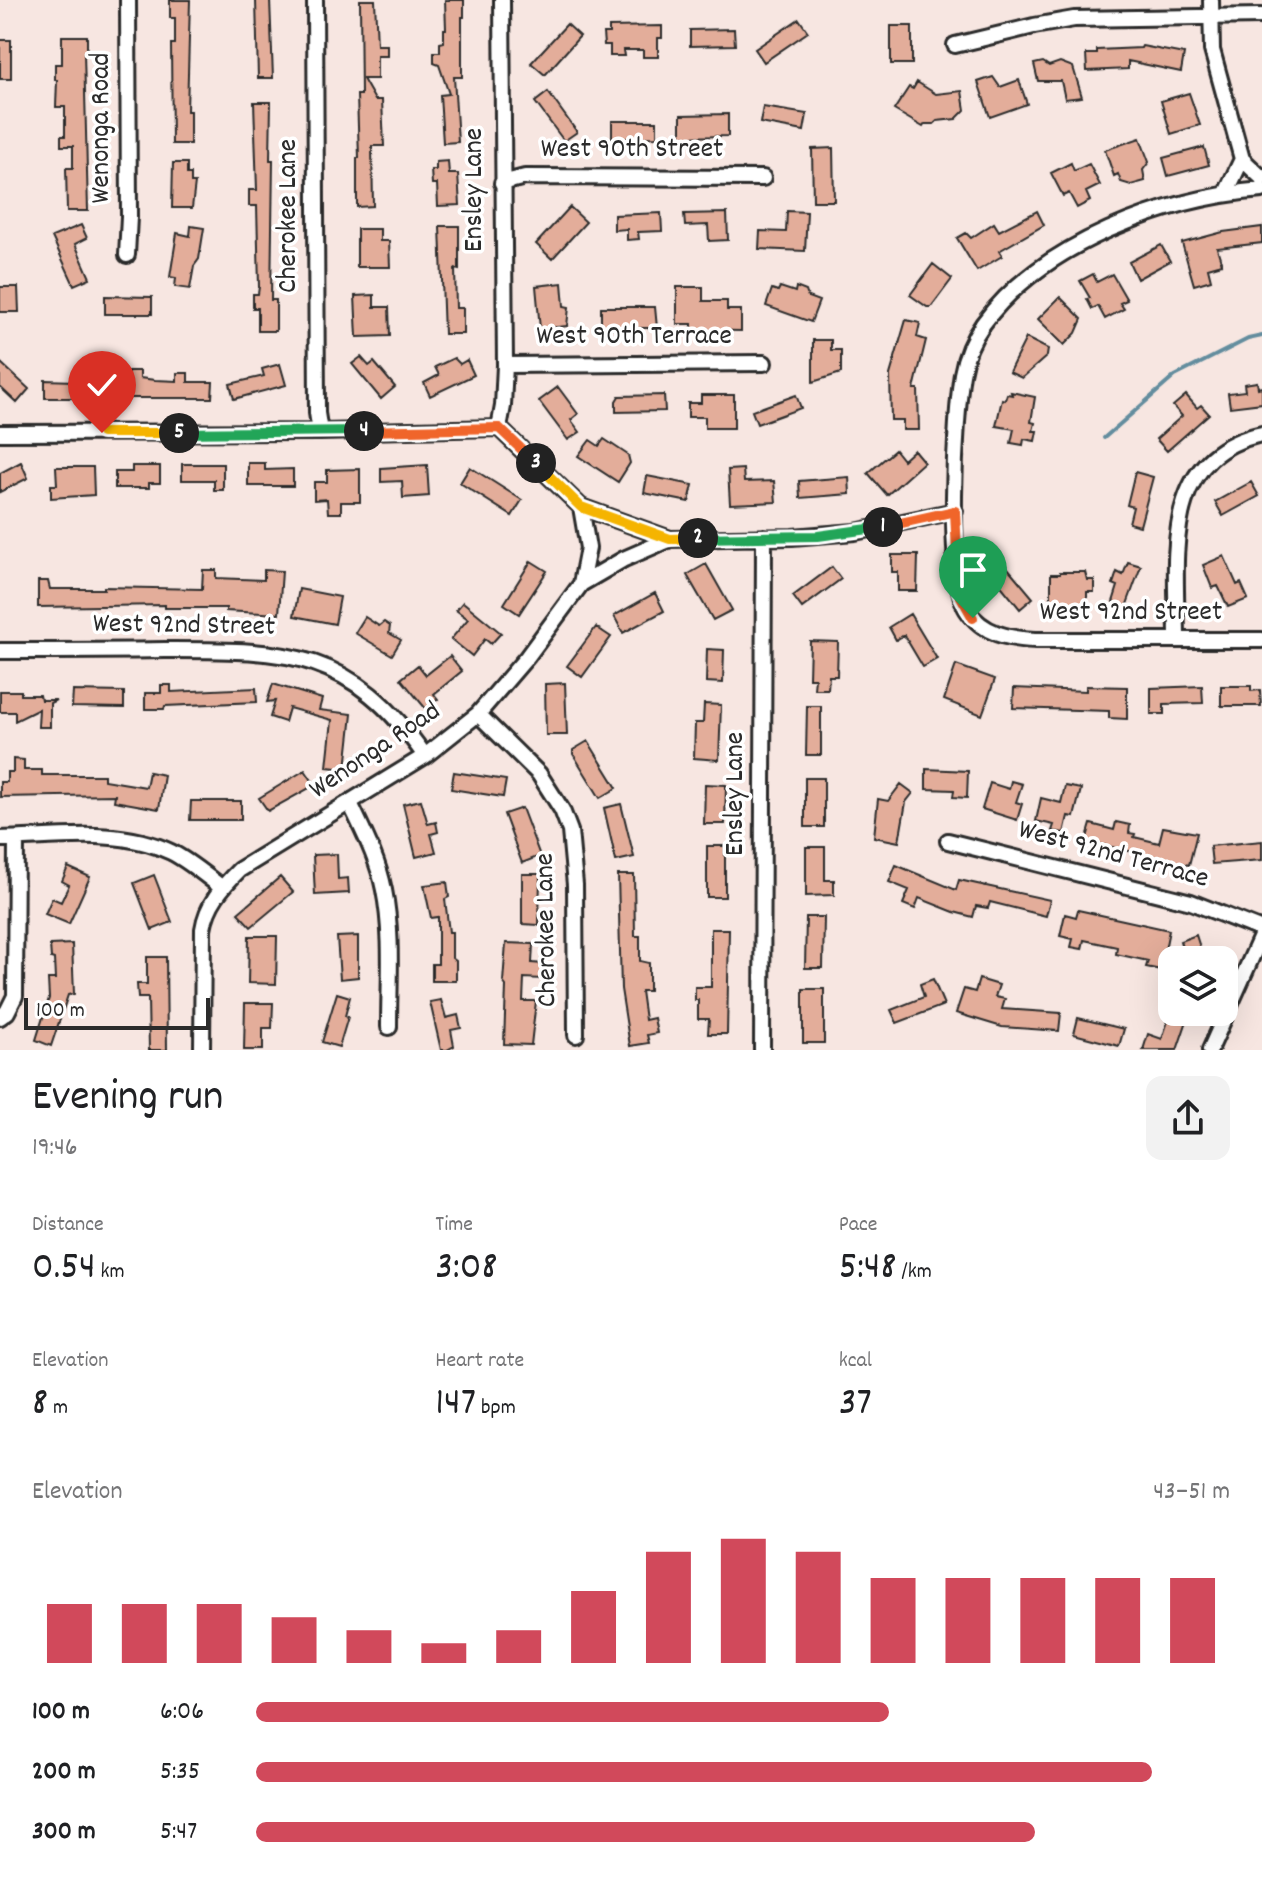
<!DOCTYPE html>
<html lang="en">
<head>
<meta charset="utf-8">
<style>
	:root { --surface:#fff; --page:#f2f2f2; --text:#202124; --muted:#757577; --accent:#d1495b }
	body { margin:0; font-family:Dekko,sans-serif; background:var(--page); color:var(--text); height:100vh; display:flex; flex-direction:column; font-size:30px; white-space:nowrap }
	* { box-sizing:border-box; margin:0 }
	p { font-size:26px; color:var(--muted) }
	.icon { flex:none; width:44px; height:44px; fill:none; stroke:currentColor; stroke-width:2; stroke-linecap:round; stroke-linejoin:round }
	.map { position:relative; height:1050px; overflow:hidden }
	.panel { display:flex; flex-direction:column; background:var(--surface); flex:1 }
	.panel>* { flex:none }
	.controls { position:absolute; left:1158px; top:946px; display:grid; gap:16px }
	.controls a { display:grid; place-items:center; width:80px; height:80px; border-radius:16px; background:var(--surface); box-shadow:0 8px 32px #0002; font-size:40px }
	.scale { position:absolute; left:24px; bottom:20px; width:186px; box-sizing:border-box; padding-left:8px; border:4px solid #2b2b2b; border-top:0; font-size:22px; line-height:28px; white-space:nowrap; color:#2b2b2b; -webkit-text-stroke:6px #fff; paint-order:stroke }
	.pin { position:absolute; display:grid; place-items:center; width:68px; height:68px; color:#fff; margin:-82px -34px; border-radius:50% 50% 50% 0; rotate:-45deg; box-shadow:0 0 8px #0007 }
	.pin .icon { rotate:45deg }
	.km { position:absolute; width:40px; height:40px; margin:-20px; border-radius:50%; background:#222; color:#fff; font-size:22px; line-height:40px; text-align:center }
	.round { display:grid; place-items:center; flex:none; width:84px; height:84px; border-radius:16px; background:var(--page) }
	.summary { display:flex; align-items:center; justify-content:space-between; height:136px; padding:0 32px }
	h1 { font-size:44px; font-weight:600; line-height:60px }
	.metrics { display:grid; grid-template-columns:repeat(3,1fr); gap:12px; height:136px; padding:8px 32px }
	.metrics div { display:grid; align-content:center }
	.metrics b { font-size:40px; font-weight:600 }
	.metrics small { font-size:22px; font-weight:400 }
	.metrics p { font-size:22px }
	.chart { height:224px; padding:16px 32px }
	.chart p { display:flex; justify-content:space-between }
	.chart svg { width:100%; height:144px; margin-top:8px; stroke:var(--accent); stroke-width:6 }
	ul { padding:0 32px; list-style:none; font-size:26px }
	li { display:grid; grid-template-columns:128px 96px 1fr; align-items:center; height:60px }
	li i { height:20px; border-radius:10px; background:var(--accent) }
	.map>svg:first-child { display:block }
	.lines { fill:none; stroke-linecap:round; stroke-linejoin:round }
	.stream { stroke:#638d9e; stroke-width:4 }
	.building { fill:#e3ad9a; stroke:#2b2b2b; stroke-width:2 }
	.minor-casing { stroke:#2b2b2b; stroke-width:20 }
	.minor { stroke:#fff; stroke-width:14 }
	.split-1-casing { stroke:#fff; stroke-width:16 }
	.split-2-casing { stroke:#fff; stroke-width:16 }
	.split-3-casing { stroke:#fff; stroke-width:16 }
	.split-4-casing { stroke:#fff; stroke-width:16 }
	.split-5-casing { stroke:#fff; stroke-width:16 }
	.split-6-casing { stroke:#fff; stroke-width:16 }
	.split-1 { stroke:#f0652b; stroke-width:10 }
	.split-2 { stroke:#22a559; stroke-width:10 }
	.split-3 { stroke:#f5b400; stroke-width:10 }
	.split-4 { stroke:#f0652b; stroke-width:10 }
	.split-5 { stroke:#22a559; stroke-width:10 }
	.split-6 { stroke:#f5b400; stroke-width:10 }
	.labels { text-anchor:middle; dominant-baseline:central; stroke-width:7; stroke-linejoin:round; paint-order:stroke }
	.street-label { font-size:28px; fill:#2b2b2b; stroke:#fff }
</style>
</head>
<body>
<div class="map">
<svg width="1262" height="1050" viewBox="0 0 1262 1050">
	<rect width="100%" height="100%" fill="#f7e6e1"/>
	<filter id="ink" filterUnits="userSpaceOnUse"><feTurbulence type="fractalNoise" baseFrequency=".0125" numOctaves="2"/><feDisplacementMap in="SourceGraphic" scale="16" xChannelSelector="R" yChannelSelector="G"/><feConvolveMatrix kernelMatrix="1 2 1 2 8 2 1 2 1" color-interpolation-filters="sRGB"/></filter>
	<g filter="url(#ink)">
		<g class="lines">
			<path class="stream" d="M1104,438L1175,376L1248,339L1262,336"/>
		</g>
		<path class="building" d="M170,0H190L187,111H190V144H172L171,44H175V18H170Z
			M256,0H270L273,78H258Z
			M360,0H375L377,45H387V56H377V79H363L375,100H382L384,146H372L373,206L357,207V158H359L357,95H361Z
			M445,0H464V17H462V77H454L458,142L443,143L440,95L449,94L439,65L434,63V52H440V43L444,42V29H446Z
			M799,19L808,32L764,62L755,49Z
			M567,24L580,36L545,75L531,63Z
			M662,26V38H658V57H643V50H623L624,56H610V45H604L603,33H609V27Z
			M891,26H912V64H891Z
			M734,29L735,45L690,46V30Z
			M62,36H87V51L84,52L88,211H67L66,168H73V146H61V136H65V107H56L57,80H55V64H62Z
			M0,40H11V79H0Z
			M1142,46L1184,54L1181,72L1128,61V69L1087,71L1086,54H1097V50L1141,48Z
			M1043,62L1049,66L1060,62L1073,67L1082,97L1065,99L1061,81H1038L1034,64Z
			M993,77L1000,87L1019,80L1027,104L990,117L978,82Z
			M917,82L936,94L962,91L965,110L956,119L937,121L934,124H925L923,127L894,110L909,87L913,89Z
			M548,92L577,132L564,141L535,102Z
			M1189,93L1200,125L1171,134L1161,101Z
			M254,102H271L270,160H273L271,300H276V331H258V308H253V294H258L259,287L257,206H249V190H257Z
			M763,107L807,114L804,131L760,123Z
			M728,114V136L681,137V115Z
			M612,121H657V137L627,138V143H612Z
			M1140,138L1149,162L1143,170L1145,181L1131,185L1121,182L1118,174L1114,176L1105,150Z
			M1204,147L1209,165L1168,176L1163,158Z
			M833,148L834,201H813L812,149Z
			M448,161L449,174H458L460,205L438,206L437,184H432L431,170H436V162Z
			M173,163H187V174H191V183H195L192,208H172Z
			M1071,163L1074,171L1089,164L1100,185L1086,192L1090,201L1077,208L1069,193L1063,196L1051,173Z
			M570,207L586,222L552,259L536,244Z
			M787,211L807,212L805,251L759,249L760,231L786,232Z
			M1037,211L1044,225L999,251L1002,256L977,271L957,238L966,233L971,238L994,223L999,231Z
			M661,213L662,231L638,232L639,239L627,240V229L614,230V215Z
			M727,213L728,240L709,241L708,225L685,226L684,214Z
			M81,225L87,238L75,244L90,278L74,285L52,237Z
			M191,226L204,228L199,259L194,266L190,289L175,287L176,278L170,277L177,233L190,236Z
			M440,226H459V270L455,269L456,308H463V334H444Z
			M1262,227V243L1217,248L1222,264L1208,268L1211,280L1194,285L1182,243L1223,232Z
			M357,229H380V241H389L390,267H357Z
			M1161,245L1170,261L1137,279L1129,262Z
			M933,264L952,279L931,307H927L910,295Z
			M1093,274L1097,282L1112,274L1127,300L1120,303L1124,309L1105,319L1098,306L1092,309L1087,299L1090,298L1080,281Z
			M562,283L564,306L569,307L567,326L540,329L536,286Z
			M0,287H18L19,312H0Z
			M677,287H703V301H727V310H741V331L692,330V324H677Z
			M780,287L795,292L796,287L806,291L808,297L819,301L811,322L766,306L772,289L778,291Z
			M374,295V307H389L390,336L357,337L355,296Z
			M105,296L152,297V314H105Z
			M1060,297L1082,319L1076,333L1064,345L1038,319Z
			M601,307H655L657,328H601Z
			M906,320L920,323L917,337L926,340L914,389H918L919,430H903V420H891L890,375Z
			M1026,338L1048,349L1047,356L1022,378L1009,372Z
			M813,340H831V350H841V373L813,382Z
			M361,357L369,366L374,362L395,387L381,399L352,364Z
			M454,358L460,364L467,360L474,375L430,396L424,383L439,375L435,367Z
			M0,362L29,389L17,403L0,387Z
			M280,364L286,385L234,399L230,384L264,376L262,369Z
			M128,371H140V378L155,380L177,381V373H188V382H213L212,398H45V380L106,382V378H128Z
			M1257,382L1258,388L1262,387V403L1230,407L1228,393L1245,391L1244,384Z
			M558,387L578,414L571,420L580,432L568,440L539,401Z
			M1011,392L1035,397L1031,422L1035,423L1033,431H1037L1035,441L1024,439L1023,445L1011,443L1014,429L996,426L1002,399L1005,400L1007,394L1012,395Z
			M664,395L665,411L616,412V401L619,396Z
			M701,395H734V428H705V417H688V403H701Z
			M796,395L801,408L757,424L752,411Z
			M1186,395L1197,408L1201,405L1209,414L1167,451L1156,439L1182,416L1173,406Z
			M604,439L628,455L630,463L618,482L578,456L590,440L599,446Z
			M895,450L903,460L914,450L924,462L887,495L868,473Z
			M21,462L28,478L0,492V473Z
			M248,463H265V470L293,469V486H248Z
			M182,464H223V490H214V480H182Z
			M427,465L429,496L403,498L402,481L381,482V468Z
			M132,466H160V483H149V488H115V472H132Z
			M56,467H93L94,495L51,498V485H57Z
			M470,467L522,500L512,516L460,483Z
			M360,469V502H341V513H328L327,499L314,500V482H327V470Z
			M743,469L744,482L774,481L776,502L730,504L728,470Z
			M1135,472L1153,477L1140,526L1129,523L1133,507L1127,505Z
			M647,476L693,485L689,502L644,493Z
			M849,477L850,494L800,498L799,481Z
			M1251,482L1259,496L1223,516L1215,502Z
			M892,555H918L917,591H898V572H892Z
			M1224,556L1237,585L1241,583L1248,599L1228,607L1218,586L1212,588L1203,565Z
			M531,561L547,571L519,614L504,604Z
			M1002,561L1033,598L1020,609L989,571Z
			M1128,562L1141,566L1126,607L1113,602L1118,586L1113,584L1117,572L1123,575Z
			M706,564L732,610L713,620L687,575Z
			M832,567L841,579L802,608L793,596Z
			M203,570H216V578L264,580V570L282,571L279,614L226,611V608H165V605L38,607V581H48L50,589H104V587L202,589Z
			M1060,572H1085L1087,580H1094V592H1087V606L1051,607V574H1060Z
			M299,589L340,597L335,624L294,616Z
			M655,593L664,611L623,633L614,616Z
			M463,602L501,633L491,644L485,639L472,656L451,639L468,619L456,610Z
			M910,614L937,659L923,667L904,635L896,640L889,627Z
			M365,617L379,626L384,622L390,626L389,633L401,640L392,655L355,633Z
			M596,627L611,637L582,677L567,666Z
			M810,641L838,642L837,676H829L828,689H814L815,678H809Z
			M707,649L724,650L723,683L706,682Z
			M450,656L462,671L434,694L438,699L426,709L401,679L418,665L426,675Z
			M956,665L995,679L982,715L944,700Z
			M565,683L567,735H546L545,684Z
			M273,684L322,699L319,710L352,714L346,769L327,767L332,720L289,708L285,722L270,717L275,701L267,702Z
			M161,685H171V692L256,688L257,702L165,706L164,709H145V693H161Z
			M1086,686L1127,687V719L1109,718V711L1013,708L1014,688L1086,691Z
			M1202,686L1203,703L1164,704V714H1151V688Z
			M1221,686H1251V691L1260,690L1261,706H1221Z
			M0,691H21V695H40L41,700H56L50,703V727H38L39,709L15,721V712H0Z
			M73,691L124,692V708L72,707Z
			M704,704L721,705L719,760L694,758L695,723H703Z
			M807,706H821V755H806Z
			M588,741L617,788L600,798L573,754V750Z
			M13,759L24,760V770H42V775H104V780L146,787L149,772L164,775L159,809L114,801L115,795L0,797V782H7V772H13Z
			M926,769L968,771L967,798L953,797L954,790L926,789Z
			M305,770L315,785L268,811L259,798Z
			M454,772L506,780L503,797L451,789Z
			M805,778H824V827H805Z
			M1011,781L1022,784L1016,802L1022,804L1017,820L982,809L990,783L1009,789Z
			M705,784L726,785L725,824H704Z
			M901,784L913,793L906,802L899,842L874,837L878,799L888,801Z
			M1065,786L1081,789L1074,817L1068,816L1064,833L1052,831L1054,825L1036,821L1041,798L1061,803Z
			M421,800L428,824L436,822L438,832L431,834L436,852L416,857L403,804Z
			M191,801H241V820H190Z
			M621,804L634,857L616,861L604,808Z
			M522,808L540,856L522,863L504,814Z
			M1116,822L1130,825L1129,833L1135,834L1134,837L1159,843L1163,827L1197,833L1189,865L1086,841L1091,824L1114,830Z
			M1262,841V860L1212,864L1210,846Z
			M707,846H725V897H707Z
			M806,847H825V880H834V895L806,896Z
			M337,854L338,879L348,878L349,893L315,895L313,855Z
			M896,865L956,890L959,880L1050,900L1046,916L990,902L988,908L976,906L973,917L954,912L919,898L915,909L903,904L909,890L889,882Z
			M68,867L90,877L69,924L45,914L52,898L61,902L69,885L62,881Z
			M522,874H540L539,925L522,924Z
			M154,875L172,922L152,930L134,883Z
			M618,875H634L635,936H640V961L649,963V991H641L645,1020L654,1018L657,1033L647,1035L649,1043L630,1046L621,989Z
			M280,877L293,892L251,927L238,913Z
			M447,882L449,897L445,899L449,932H452V958L456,961V981H432V964H438V917L431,918L424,885Z
			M1078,910L1169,930L1161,970L1146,967L1148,961L1116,954L1117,947L1084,940L1082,949L1071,947L1073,939L1060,936L1065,914L1076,917Z
			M806,917H824L823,968H805Z
			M711,929H729L727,1034H708L709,1019H698V1000H695V987H711Z
			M1196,935L1204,960H1186L1180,941Z
			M249,936H277L276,984L248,983Z
			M358,936V977L340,979L337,937Z
			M506,943L533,944L532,963L543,964L542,979L524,978L523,1001H536L531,1045L504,1044L506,986L503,982Z
			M72,944L74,994L68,995L51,1046L36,1040L49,998L48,979H55L54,959L51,958L50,945Z
			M147,957H166L167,1050H149L148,998H138L137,984H147Z
			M933,979L944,1005L897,1023L891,1010L924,997L920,984Z
			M979,979L999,985L995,997L1005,999L1002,1009L1061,1013L1059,1031L1002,1027L956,1013L964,989L975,992Z
			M803,989H824V1043H803Z
			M337,993L350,997L345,1016L348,1017L339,1047L322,1042Z
			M441,1000L446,1018L458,1015L461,1028L451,1030L454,1046L447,1050H441L430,1002Z
			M245,1003H273L272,1028H263V1050H244Z
			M1171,1012H1190L1177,1050H1143L1148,1034L1162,1039Z
			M1078,1018L1124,1029L1119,1046L1074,1034Z"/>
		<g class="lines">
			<g class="minor-casing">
				<path id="minor" d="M315,0L317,413L320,432
					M1211,0L1212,50L1242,159L1226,193
					M955,45L1034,26L1074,19L1262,16
					M1242,159L1262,178
					M502,183L525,177L763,178
					M1262,190C1166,198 1042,243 983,324C973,338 965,356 962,374C955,417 946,577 967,610C983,634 1009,639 1036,640H1262
					M127,255L129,217L128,0
					M505,365L764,363
					M499,428L503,406L505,365L502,0
					M0,433L320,432L499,428L581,507L670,539L792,537L855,532L955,511
					M581,507L588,548L581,584
					M1177,640C1177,560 1159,456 1262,434
					M0,651C55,651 110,651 165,650C285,650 350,648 425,756
					M478,714L539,774L562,810L570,831L575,885L576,1035
					M350,803C363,831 378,859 384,890C393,934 389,982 389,1027
					M0,839C55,838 119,827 171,852C189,861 205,875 221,887
					M948,841L1191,902L1262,930
					M0,1017L7,1012L15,996L16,839
					M202,1050L203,929C207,904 222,887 239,870L425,756L478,714L527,657L581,584L624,559L670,539
					M762,1050L764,537
					M1210,1050L1262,934"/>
			</g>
			<use href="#minor" class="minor"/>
		</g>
	</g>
	<g class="lines" filter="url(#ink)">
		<g class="split-1-casing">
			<path id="split-1" d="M883,527L955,511L959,593L973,618"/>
		</g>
		<g class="split-2-casing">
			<path id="split-2" d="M698,538L818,536L883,527"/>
		</g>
		<g class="split-3-casing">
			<path id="split-3" d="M536,463L581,507L670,539L698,538"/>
		</g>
		<g class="split-4-casing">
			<path id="split-4" d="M364,431L499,428L536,463"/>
		</g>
		<g class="split-5-casing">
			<path id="split-5" d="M179,433L364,431"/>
		</g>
		<g class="split-6-casing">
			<path id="split-6" d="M102,433H179"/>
		</g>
		<use href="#split-1" class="split-1"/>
		<use href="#split-2" class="split-2"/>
		<use href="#split-3" class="split-3"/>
		<use href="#split-4" class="split-4"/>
		<use href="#split-5" class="split-5"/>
		<use href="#split-6" class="split-6"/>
	</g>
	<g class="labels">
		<g class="street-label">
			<text transform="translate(103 128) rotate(-90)">Wenonga Road</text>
			<text x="632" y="151">West 90th Street</text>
			<text transform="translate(476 190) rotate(-90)">Ensley Lane</text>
			<text transform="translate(290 216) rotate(-90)">Cherokee Lane</text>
			<text x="634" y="338">West 90th Terrace</text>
			<text x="1131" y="614">West 92nd Street</text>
			<text transform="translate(184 627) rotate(1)">West 92nd Street</text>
			<text transform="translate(376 752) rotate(-34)">Wenonga Road</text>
			<text transform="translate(737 794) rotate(-90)">Ensley Lane</text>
			<text transform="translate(1113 856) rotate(15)">West 92nd Terrace</text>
			<text transform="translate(548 930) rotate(-91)">Cherokee Lane</text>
		</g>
	</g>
</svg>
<div class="controls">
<a><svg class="icon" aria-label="layers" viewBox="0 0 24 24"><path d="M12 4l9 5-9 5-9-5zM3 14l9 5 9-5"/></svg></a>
</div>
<div class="scale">100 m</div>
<div class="pin" style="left:973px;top:618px;background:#1e9e55"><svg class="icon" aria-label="arrive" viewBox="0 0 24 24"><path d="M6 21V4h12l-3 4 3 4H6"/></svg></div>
<div class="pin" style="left:102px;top:433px;background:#d93025"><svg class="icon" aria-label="check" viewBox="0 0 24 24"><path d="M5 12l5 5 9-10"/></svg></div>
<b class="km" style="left:883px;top:527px">1</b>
<b class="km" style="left:698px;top:538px">2</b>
<b class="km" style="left:536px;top:463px">3</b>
<b class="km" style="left:364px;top:431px">4</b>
<b class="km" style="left:179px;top:433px">5</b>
</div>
<section class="panel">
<div class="summary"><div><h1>Evening run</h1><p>19:46</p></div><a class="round"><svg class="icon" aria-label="share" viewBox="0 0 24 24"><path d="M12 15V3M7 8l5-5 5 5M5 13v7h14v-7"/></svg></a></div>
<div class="metrics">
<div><p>Distance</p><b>0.54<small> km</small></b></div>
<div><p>Time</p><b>3:08</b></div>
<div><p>Pace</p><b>5:48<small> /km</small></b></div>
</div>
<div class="metrics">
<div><p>Elevation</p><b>8<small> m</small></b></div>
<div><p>Heart rate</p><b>147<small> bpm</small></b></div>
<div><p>kcal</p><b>37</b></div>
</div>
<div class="chart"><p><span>Elevation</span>43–51 m</p>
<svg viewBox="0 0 160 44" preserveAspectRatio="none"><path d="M5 44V26M15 44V26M25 44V26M35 44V30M45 44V34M55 44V38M65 44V34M75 44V22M85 44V10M95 44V6M105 44V10M115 44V18M125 44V18M135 44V18M145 44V18M155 44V18"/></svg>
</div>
<ul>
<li><b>100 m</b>6:06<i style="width:65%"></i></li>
<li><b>200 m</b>5:35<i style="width:92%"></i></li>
<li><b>300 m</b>5:47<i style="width:80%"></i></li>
</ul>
</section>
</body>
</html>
